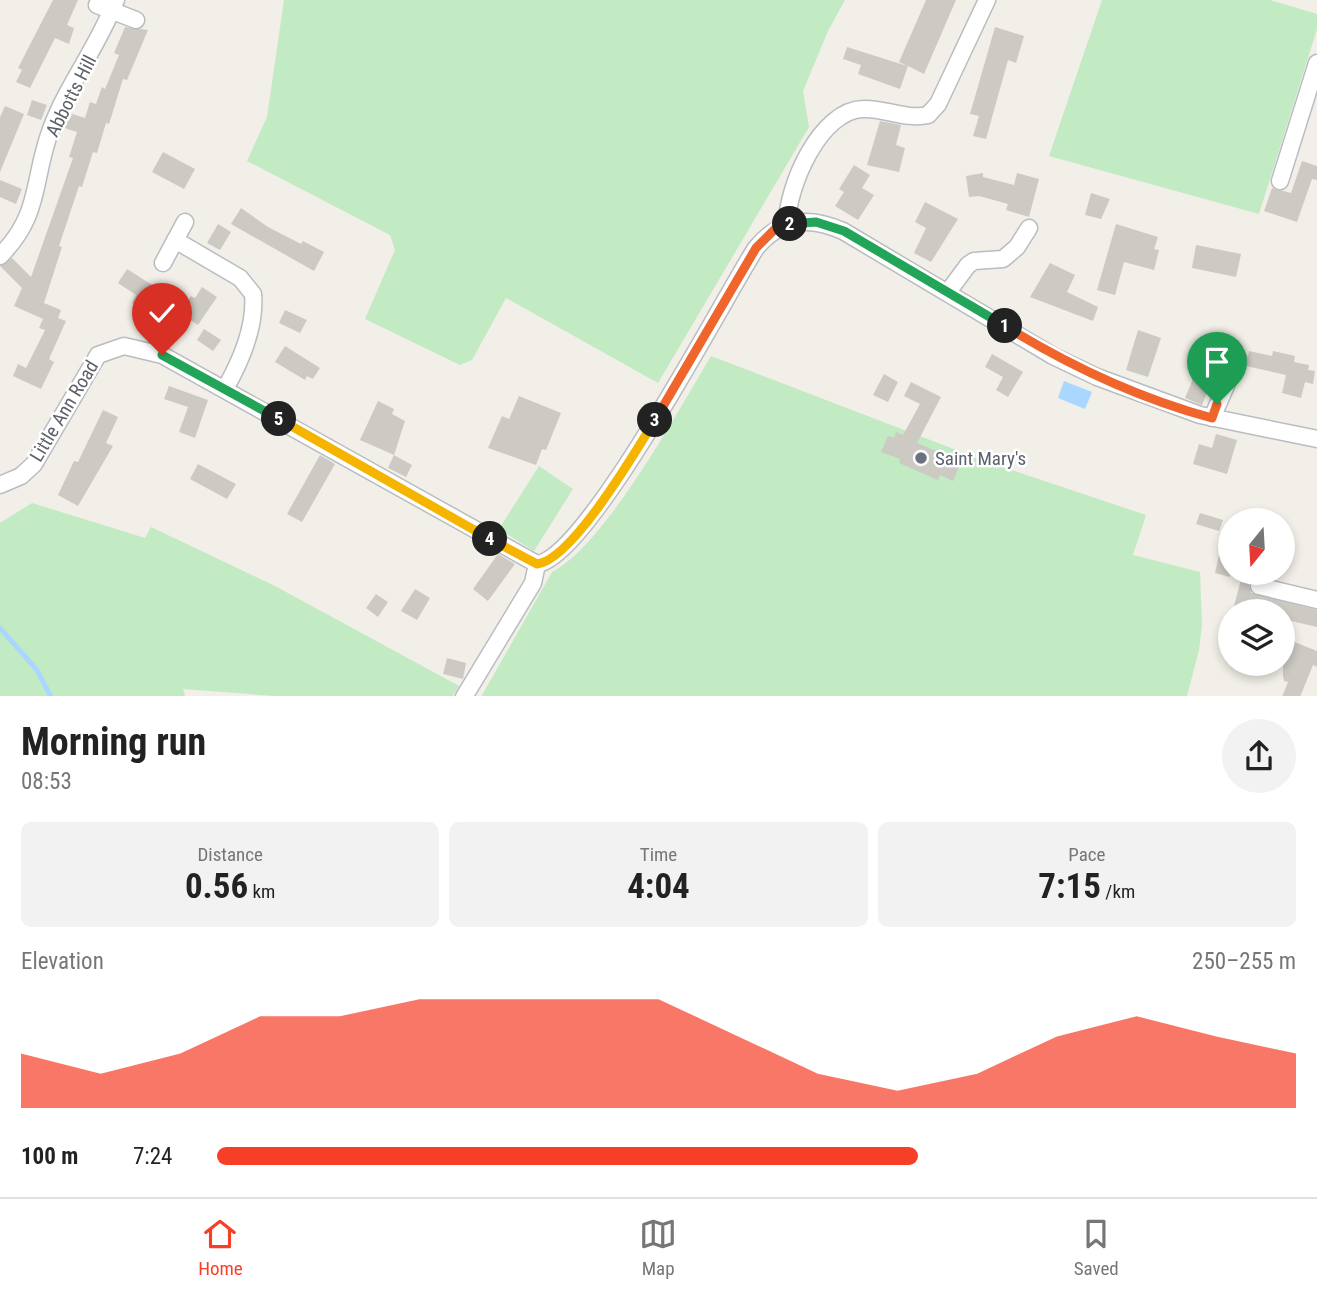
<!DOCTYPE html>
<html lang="en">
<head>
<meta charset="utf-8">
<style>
	:root { --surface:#fff; --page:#f2f2f2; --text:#222; --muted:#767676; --line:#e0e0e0; --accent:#f73e27 }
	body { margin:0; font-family:"Roboto Condensed",sans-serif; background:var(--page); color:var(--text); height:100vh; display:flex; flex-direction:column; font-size:26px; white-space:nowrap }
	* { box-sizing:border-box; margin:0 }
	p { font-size:23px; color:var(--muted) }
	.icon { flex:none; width:38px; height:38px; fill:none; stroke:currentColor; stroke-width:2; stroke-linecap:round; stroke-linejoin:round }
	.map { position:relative; height:696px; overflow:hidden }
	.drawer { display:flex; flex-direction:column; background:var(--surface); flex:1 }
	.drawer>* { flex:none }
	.needle { width:46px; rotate:198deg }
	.tools { position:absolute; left:1218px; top:508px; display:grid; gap:14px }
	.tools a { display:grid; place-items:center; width:77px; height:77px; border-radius:50%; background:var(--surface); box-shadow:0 4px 10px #0003; font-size:35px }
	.pin { position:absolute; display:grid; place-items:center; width:60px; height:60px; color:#fff; margin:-72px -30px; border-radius:50% 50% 50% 0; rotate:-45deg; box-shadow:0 0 7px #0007 }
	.pin .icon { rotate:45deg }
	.km { position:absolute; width:35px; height:35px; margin:-18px; border-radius:50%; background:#222; color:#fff; font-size:19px; line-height:35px; text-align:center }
	.round { display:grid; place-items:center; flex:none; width:74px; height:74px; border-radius:37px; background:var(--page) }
	.summary { display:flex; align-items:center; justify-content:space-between; height:119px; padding:0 21px }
	h1 { font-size:38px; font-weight:700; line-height:52px }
	.stats { display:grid; grid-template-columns:repeat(3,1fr); gap:10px; height:119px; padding:7px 21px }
	.stats div { display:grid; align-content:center; border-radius:10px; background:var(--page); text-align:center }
	.stats b { font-size:35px; font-weight:700 }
	.stats small { font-size:19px; font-weight:400 }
	.stats p { font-size:19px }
	.chart { height:196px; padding:14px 21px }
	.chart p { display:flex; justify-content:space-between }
	.chart svg { width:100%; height:126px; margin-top:7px; fill:var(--accent); opacity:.7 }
	ul { padding:0 21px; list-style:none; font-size:23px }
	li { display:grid; grid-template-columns:112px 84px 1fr; align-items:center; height:52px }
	li i { height:18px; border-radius:9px; background:var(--accent) }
	.tab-bar { display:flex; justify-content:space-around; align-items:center; height:98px; border-top:2px solid var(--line); background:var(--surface); font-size:19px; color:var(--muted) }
	.tab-bar a { display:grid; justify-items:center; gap:4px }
	.tab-bar .on { color:var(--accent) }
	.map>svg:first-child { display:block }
	.green { fill:#c2eac3 }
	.water { fill:#a9d7ff }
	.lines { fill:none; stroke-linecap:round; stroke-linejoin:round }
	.stream { stroke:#a9d7ff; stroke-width:5 }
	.building { fill:#cdcac4 }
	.street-casing { stroke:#b9bcc1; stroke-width:19 }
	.street { stroke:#fff; stroke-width:16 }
	.split-1-casing { stroke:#fff; stroke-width:14 }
	.split-2-casing { stroke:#fff; stroke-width:14 }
	.split-3-casing { stroke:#fff; stroke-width:14 }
	.split-4-casing { stroke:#fff; stroke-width:14 }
	.split-5-casing { stroke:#fff; stroke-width:14 }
	.split-6-casing { stroke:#fff; stroke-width:14 }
	.split-1 { stroke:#f0652b; stroke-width:9 }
	.split-2 { stroke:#22a559; stroke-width:9 }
	.split-3 { stroke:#f0652b; stroke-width:9 }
	.split-4 { stroke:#f5b400; stroke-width:9 }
	.split-5 { stroke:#f5b400; stroke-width:9 }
	.split-6 { stroke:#22a559; stroke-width:9 }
	.worship-dot { fill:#6b7280; stroke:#fff; stroke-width:2.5 }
	.labels { text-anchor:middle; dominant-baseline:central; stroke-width:5; stroke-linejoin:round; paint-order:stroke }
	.street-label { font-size:19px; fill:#5e6268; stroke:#fff }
	.worship-label { font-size:19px; fill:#5b616d; stroke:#fff; text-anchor:start }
</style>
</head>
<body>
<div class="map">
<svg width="1317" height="697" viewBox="0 0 1317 697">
	<rect width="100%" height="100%" fill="#f1efe7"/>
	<path class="green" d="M284,0H845L828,31L803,91L809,127L658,383L506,298L472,360L460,365L365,319L395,250L390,235L247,161L267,117Z
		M1102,0H1270L1317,14V29L1259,214L1049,156Z
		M711,356L985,461L1146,515L1133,555L1200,572L1202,625L1199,650L1187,696L481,697L552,572C605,545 678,411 711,356Z
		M539,466L573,489L534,551L499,529Z
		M32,503L145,538L151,527L275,586L459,686L452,697H288L183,689L185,696H0V523Z"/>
	<path class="water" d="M1064,381L1092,392L1085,409L1058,398Z"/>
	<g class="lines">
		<path class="stream" d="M0,628L37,670L51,697"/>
	</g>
	<path class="building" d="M53,0H78L67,25L74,28L69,44L55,38L30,88L16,82L22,70L18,68Z
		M926,0H956L924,74L908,66L900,89L858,74L861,65L843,59L847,47L907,66L899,62Z
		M125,27L148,30L127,80L123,79L109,124L106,123L97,153L93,152L82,187L79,186L59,246L62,247L44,303L61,310L58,318L66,321L49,359L54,362L41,389L13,376L18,364L26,368L45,330L39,328L43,319L14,306L22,288L0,266L12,258L31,277L73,158L69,157L77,132L64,128L69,113L85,118L90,102L96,104L102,87L105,89L119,55L114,53Z
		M995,27L1024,36L1016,63L1008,60L986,139L973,136L979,116L970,114Z
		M32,100L47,105L41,120L27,115Z
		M5,106L24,114L0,172V117Z
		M880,121L901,125L896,145L905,148L899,172L867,165Z
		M163,152L195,169L184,189L152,172Z
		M1302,161L1317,166V180L1312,179L1297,222L1264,211L1272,188L1291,193Z
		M854,165L870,175L862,188L874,195L858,220L835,206L844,192L839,189Z
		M983,173V177L1014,185L1017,173L1039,179L1029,217L1006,210L1008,204L979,196L969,197L966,176Z
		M0,180L22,189L16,204L0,197Z
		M1091,193L1110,199L1101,219L1085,215Z
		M925,202L958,219L931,262L914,253L926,228L915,222Z
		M241,208L268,227L301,244L303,241L324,252L314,271L231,224Z
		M218,224L231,232L220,250L207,243Z
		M1116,224L1158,237L1154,249L1159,250L1154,270L1124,262L1115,295L1097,290Z
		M1196,245L1241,254L1236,277L1192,268Z
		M1050,263L1075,275L1067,292L1098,307L1093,321L1030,297Z
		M127,269L157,288L143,310L132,303L136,295L118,283Z
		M202,287L217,297L198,325L187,318L189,315L186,313L188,308L184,306L191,296L195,298Z
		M285,310L307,320L300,333L279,323Z
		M204,329L221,340L213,351L197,340Z
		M1138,330L1161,338L1148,377L1126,370Z
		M1207,345L1224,352L1202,405L1185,398Z
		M285,346L320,368L313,379L307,376L305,380L275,362Z
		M1249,351L1272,356L1273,351L1295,356L1294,362L1309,365L1308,370L1315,371L1313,384L1305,382L1301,398L1282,393L1286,375L1246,366Z
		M992,354L1023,372L1008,397L996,390L1003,377L985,367Z
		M884,374L898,382L888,402L873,395Z
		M911,382L941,397L917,443L948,456L946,461L959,467L953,481L940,475L938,480L899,463L900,459L881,452L888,436L894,438L896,432L903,435L920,404L904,396Z
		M169,386L208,400L195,438L179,432L188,407L164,399Z
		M519,396L561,413L546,450L542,449L536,465L488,448L502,416L509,419Z
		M378,401L394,409L392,414L405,421L394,455L360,440Z
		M103,410L118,417L106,443L113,446L78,506L58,495L74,461L78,462Z
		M1216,434L1237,440L1227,474L1193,464L1199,444L1212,448Z
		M320,455L335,464L302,522L287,514Z
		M394,455L412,465L406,477L388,468Z
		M198,464L236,484L227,499L190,479Z
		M1200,513L1223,520L1219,531L1196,524Z
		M1225,528L1230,529V577L1215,573Z
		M498,554L515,564L488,601L473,589Z
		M1243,572H1271L1270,578L1261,576L1252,578L1249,584L1251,593L1317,610V627L1283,619V611H1253L1234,606Z
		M415,589L430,598L417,620L401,611Z
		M376,594L388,602L378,617L366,608Z
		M1287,639L1317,651V667L1313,665L1300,697H1282L1288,682L1284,681L1283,676V650Z
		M447,658L466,663L463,679L443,674Z"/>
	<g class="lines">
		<g class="street-casing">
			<path id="street" d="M97,5L136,20
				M1280,181L1317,63
				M787,224C787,187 820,110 863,109C885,108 906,120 928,115L938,104L987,0
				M175,240L240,278L253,294C256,327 241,361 225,389
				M0,256C42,214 32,179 51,129C67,85 98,47 116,0
				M163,263L185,222
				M948,292L968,265L974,261L1003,259L1017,247L1029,228
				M1212,418L1238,358
				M0,485L21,476L34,464L98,355L124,346L162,355L537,564
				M537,564C589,557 722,301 756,248C781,218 809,216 843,231L1053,356L1097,377L1200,415L1317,439
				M1259,586L1317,600
				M464,697L533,583L537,564"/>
		</g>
		<use href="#street" class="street"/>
	</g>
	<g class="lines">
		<g class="split-1-casing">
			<path id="split-1" d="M1005,326C1070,366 1138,398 1212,418L1217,404"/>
		</g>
		<g class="split-2-casing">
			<path id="split-2" d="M790,224L816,222L844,231L1005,326"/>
		</g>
		<g class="split-3-casing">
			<path id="split-3" d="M655,420L756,248L776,228L790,224"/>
		</g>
		<g class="split-4-casing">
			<path id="split-4" d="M490,539L537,564C572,560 636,451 655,420"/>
		</g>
		<g class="split-5-casing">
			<path id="split-5" d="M279,419L490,539"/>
		</g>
		<g class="split-6-casing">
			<path id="split-6" d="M162,355L279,419"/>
		</g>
		<use href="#split-1" class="split-1"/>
		<use href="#split-2" class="split-2"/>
		<use href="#split-3" class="split-3"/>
		<use href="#split-4" class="split-4"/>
		<use href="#split-5" class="split-5"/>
		<use href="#split-6" class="split-6"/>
	</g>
	<circle class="worship-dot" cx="921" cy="458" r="7"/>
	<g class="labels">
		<g class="street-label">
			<text transform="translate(71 96) rotate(-63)">Abbotts Hill</text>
			<text transform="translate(64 411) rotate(-59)">Little Ann Road</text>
		</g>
		<g class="worship-label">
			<text x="935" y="458">Saint Mary's</text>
		</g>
	</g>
</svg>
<div class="tools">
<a><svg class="needle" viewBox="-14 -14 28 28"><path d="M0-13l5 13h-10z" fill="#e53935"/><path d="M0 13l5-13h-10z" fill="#767676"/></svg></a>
<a><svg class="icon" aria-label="layers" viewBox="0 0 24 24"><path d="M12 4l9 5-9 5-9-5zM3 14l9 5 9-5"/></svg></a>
</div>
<div class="pin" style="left:1217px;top:404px;background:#1e9e55"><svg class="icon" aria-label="arrive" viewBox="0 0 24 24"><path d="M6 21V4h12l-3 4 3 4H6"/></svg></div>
<div class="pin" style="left:162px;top:355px;background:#d93025"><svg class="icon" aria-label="check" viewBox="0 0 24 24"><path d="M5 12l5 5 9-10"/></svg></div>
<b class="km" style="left:1005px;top:326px">1</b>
<b class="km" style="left:790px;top:224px">2</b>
<b class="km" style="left:655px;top:420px">3</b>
<b class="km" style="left:490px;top:539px">4</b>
<b class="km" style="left:279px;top:419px">5</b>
</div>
<section class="drawer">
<div class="summary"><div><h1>Morning run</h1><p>08:53</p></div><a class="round"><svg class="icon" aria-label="share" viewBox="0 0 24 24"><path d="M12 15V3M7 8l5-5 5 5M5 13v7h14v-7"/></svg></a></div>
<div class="stats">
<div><p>Distance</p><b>0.56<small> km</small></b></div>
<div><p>Time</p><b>4:04</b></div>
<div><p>Pace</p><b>7:15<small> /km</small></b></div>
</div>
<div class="chart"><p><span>Elevation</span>250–255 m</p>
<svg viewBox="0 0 160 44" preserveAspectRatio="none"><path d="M0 44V25L10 32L20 25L30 12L40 12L50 6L60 6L70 6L80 6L90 19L100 32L110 38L120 32L130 19L140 12L150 19L160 25V44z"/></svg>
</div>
<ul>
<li><b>100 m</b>7:24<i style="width:65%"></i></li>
</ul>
</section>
<nav class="tab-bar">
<a class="on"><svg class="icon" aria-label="home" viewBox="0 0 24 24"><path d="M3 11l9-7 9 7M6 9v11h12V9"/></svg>Home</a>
<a><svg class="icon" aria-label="map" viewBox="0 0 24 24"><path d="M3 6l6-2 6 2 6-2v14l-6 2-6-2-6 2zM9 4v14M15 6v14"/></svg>Map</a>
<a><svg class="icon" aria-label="saved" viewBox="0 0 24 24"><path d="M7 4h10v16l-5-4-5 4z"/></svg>Saved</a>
</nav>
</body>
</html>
